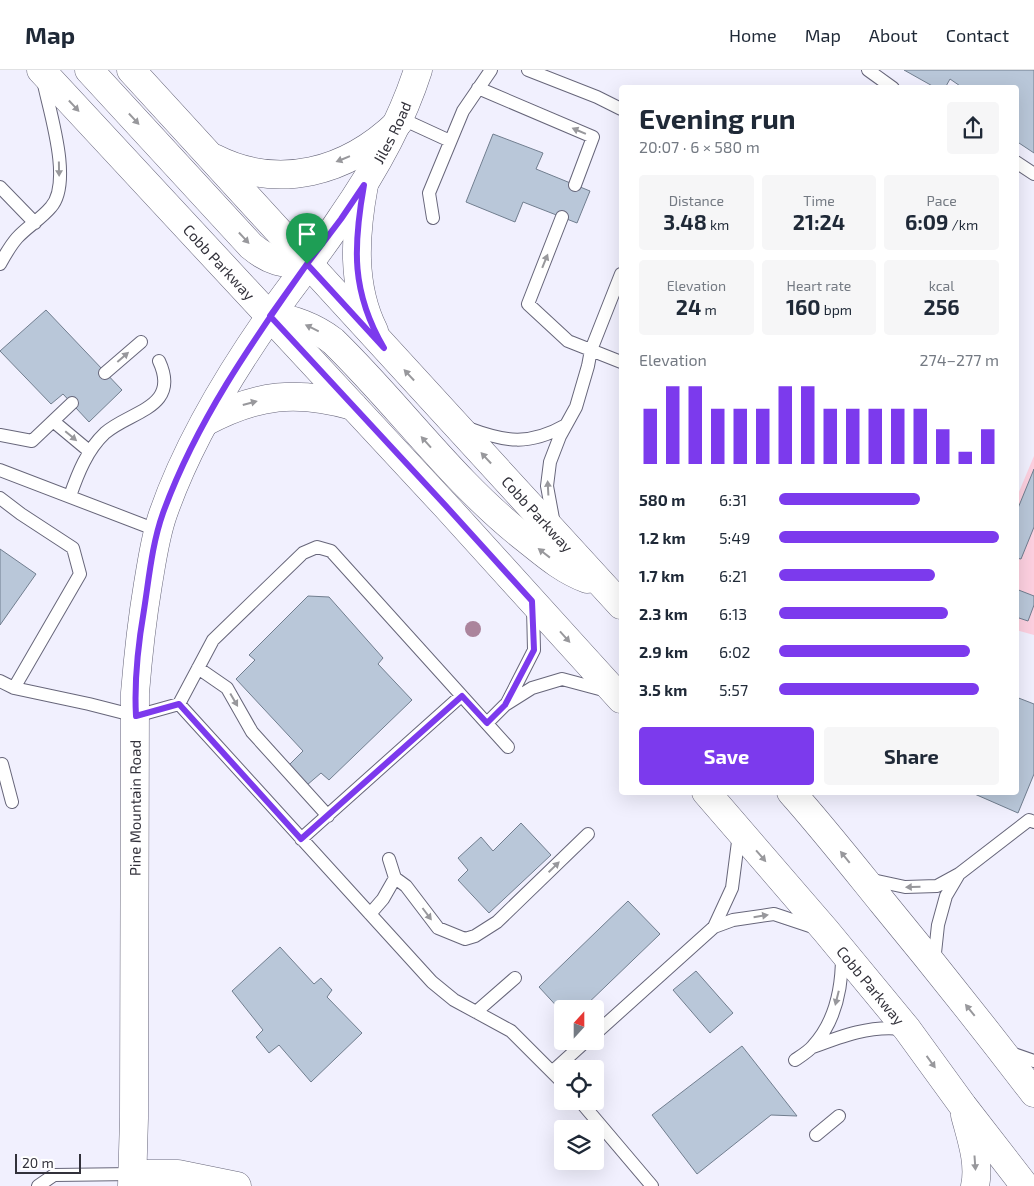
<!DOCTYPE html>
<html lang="en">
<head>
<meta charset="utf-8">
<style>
	:root { --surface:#fff; --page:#f6f6f7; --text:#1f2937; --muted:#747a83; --line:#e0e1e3; --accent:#7c3aed }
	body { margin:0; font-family:"Exo 2",sans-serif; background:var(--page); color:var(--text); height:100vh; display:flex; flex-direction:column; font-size:19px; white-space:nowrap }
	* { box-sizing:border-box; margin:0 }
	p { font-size:16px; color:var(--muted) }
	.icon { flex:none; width:28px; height:28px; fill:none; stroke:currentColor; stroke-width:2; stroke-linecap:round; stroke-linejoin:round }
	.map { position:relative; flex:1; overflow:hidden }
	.side { position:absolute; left:619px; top:15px; width:400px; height:710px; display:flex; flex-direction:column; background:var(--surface); border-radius:5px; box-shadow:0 5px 20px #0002 }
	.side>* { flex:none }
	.needle { width:32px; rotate:21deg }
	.fabs { position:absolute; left:554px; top:930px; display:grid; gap:10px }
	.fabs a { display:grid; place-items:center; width:50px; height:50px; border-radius:5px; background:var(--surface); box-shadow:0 5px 20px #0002; font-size:25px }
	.scale { position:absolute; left:15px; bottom:12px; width:66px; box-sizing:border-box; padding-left:5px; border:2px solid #32313a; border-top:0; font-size:14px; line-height:18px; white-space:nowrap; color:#32313a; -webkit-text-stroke:4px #fff; paint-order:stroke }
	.pin { position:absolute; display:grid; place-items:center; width:42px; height:42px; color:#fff; margin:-51px -21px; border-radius:50% 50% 50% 0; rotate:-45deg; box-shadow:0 0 5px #0007 }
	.pin .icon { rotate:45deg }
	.round { display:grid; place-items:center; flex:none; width:52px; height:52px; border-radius:5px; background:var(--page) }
	.head { display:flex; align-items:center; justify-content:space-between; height:85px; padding:0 20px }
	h1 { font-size:28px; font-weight:700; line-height:38px }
	.stats { display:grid; grid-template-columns:repeat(3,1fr); gap:8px; height:85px; padding:5px 20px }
	.stats div { display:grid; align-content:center; border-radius:5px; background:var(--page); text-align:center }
	.stats b { font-size:21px; font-weight:700 }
	.stats small { font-size:14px; font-weight:400 }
	.stats p { font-size:14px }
	.chart { height:140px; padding:10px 20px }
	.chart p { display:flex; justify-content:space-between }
	.chart svg { width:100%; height:90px; margin-top:5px; stroke:var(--accent); stroke-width:6 }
	.button { display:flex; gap:10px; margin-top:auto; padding:10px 20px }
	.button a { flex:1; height:58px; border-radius:5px; background:var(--accent); color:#fff; font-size:20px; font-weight:700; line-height:58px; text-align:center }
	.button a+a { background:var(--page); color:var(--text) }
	ul { padding:0 20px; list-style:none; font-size:16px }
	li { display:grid; grid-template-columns:80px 60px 1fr; align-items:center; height:38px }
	li i { height:12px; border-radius:6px; background:var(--accent) }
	header { display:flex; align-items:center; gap:30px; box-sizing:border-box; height:70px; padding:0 25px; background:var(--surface); border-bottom:1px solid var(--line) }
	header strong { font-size:24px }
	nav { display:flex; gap:28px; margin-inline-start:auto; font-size:18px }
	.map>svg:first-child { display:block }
	.green { fill:#fdd0e0 }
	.building { fill:#b9c7d9; stroke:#717e8f }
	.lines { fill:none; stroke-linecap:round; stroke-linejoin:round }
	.lane-casing { stroke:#67667a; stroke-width:14 }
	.secondary-casing { stroke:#67667a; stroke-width:29 }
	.primary-casing { stroke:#67667a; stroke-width:29 }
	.lane { stroke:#fff; stroke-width:12 }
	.secondary { stroke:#fff; stroke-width:28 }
	.primary { stroke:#fff; stroke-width:28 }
	.tree { fill:#ab849c }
	.oneway { fill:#98989c }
	.route-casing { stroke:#fff; stroke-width:10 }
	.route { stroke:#7c3aed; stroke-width:6 }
	.labels { text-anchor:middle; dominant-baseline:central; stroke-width:4; stroke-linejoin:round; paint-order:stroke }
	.street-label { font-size:15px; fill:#32313a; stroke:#fff }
</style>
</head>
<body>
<header>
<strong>Map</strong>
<nav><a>Home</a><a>Map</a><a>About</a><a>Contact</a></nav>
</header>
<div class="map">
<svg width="1034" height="1116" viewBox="0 0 1034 1116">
	<rect width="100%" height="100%" fill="#f1f0fe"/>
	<path class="green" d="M1034,386V565L1016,560V429Z"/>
	<path class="building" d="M904,0H1034V83L1016,71V18H963L950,9L945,18H936Z
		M493,64L543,83L536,99L590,121L577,153L523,132L515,152L466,132Z
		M46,240L122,320L89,352L63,324L51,334L0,281Z
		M1034,399V457L1021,489L1016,488V443Z
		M0,479L36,504L0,555Z
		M1016,519L1034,526V535L1028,551L1016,547Z
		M308,526L329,527L383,588L378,594L412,630L329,710L321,703L307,715L289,695L303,681L236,609L255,590L249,585Z
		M1016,627L1034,634V704L1018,743L970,722H1016Z
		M521,753L551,785L489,843L458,810L468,800L458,788L481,767L493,781Z
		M628,831L660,864L582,939H562V942L539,917Z
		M280,877L314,914L321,908L332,920L327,927L362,963L311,1012L279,975L269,983L256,967L263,960L232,921Z
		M696,901L733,943L710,963L673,920Z
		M742,976L797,1046L771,1045L697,1104L652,1045Z"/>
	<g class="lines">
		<g class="lane-casing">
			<path id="lane" d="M528,0L597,27L621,39
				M868,0L893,18
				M478,18L593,67L575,115
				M400,48L450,71
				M1016,92L1034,104
				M0,117L35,153
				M562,147L528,234L568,271L621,292
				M433,148L429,123L463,41L491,0
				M0,194C5,185 10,176 17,168C27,157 41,149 51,137C73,112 49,40 43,10
				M105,303L141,272
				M53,351L89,381
				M468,358C505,372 529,376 566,355
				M0,365L32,371L72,333
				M0,400L159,461
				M70,426C78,403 87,380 105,363C130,341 181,338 159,291
				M0,428L21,444L73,478L80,504L14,618
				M554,454L547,416L550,392L560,366L576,337L588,296L591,280L621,204
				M198,598L227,618L252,662L328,746
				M0,611L14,618L89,634L136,646L179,634L432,912L454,930L511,961L562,1012
				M507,633L534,580L533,537
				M179,634L213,570L303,483L317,477L331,481L508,677
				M487,653L505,635L532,618L562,609L607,621
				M2,694L12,732
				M301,769L461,626
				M395,808L406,816L438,858L465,869L475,866L497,852L588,764
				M868,809L905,817L937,816L959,804L1029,750L1034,752
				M370,844L383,829L395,808L389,789
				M714,857L732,818L739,764
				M934,892L938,855L946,826L959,804
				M476,942L515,908
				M595,964L714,857L733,850L774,844L816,858
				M813,977C842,966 871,955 902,959
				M1011,983L1034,991
				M795,990C801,986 809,981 813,976C835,952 842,918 842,886
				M553,1001L586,971
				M580,1031L652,1116
				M816,1065L839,1046
				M38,1116L54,1105L134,1104"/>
		</g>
		<g class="secondary-casing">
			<g id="secondary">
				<path d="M134,1104H178L237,1116"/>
				<path id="s1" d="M132,1116L134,1048L135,623C138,586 142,550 148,514C152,491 155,467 163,444C187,375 229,305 271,245C294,212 320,181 342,147C374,101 401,53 418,0"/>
			</g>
		</g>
		<g class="primary-casing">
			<g id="primary">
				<path id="s2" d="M41,0L445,435L621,629"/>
				<path d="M89,0L251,176C270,192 283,194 307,194"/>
				<path id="s3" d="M131,0L621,535"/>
				<path d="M214,88C279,121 347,102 398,53"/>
				<path d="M364,115C355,164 351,215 374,261"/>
				<path d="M270,246C294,249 313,256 333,271C399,335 453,412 526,469C546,485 563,500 587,509"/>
				<path d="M205,352C257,324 297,320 353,336"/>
				<path id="s4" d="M706,722L826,861L907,959L963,1036L1025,1116"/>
				<path d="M791,722C823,758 853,796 883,833C935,896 985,959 1034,1023"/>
				<path d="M965,1045C971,1068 980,1093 975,1116"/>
			</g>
		</g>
		<use href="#lane" class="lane"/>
		<use href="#secondary" class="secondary"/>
		<use href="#primary" class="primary"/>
	</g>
	<circle class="tree" cx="473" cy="559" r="8"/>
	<defs><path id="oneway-solid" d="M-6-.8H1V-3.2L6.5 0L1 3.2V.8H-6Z" transform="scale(1.25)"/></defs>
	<g class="oneway">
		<use href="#oneway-solid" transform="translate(74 36) rotate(47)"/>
		<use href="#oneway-solid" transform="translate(134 49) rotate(47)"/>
		<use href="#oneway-solid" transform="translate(579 61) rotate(-157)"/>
		<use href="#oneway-solid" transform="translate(343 89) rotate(158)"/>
		<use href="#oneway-solid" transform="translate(59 99) rotate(89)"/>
		<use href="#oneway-solid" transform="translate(244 168) rotate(47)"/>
		<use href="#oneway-solid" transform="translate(545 191) rotate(-68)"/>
		<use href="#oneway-solid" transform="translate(312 258) rotate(-154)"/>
		<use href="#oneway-solid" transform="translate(123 287) rotate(-41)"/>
		<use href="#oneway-solid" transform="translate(409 305) rotate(-133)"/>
		<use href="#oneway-solid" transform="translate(250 333) rotate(-15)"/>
		<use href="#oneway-solid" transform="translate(71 366) rotate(40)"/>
		<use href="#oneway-solid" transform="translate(426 372) rotate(-132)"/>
		<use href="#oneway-solid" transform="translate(486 388) rotate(-133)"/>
		<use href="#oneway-solid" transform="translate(548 418) rotate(-93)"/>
		<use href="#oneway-solid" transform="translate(544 483) rotate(-142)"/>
		<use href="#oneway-solid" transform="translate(565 567) rotate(48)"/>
		<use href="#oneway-solid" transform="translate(234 630) rotate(60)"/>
		<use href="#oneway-solid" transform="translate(761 786) rotate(49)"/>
		<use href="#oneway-solid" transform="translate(845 787) rotate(-129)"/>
		<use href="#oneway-solid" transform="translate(554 797) rotate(-44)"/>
		<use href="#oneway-solid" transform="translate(913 817) rotate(178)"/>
		<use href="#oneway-solid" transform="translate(427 844) rotate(53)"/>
		<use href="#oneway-solid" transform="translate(761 846) rotate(-9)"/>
		<use href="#oneway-solid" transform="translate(837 928) rotate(104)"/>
		<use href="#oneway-solid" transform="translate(970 940) rotate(-129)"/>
		<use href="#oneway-solid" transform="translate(931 992) rotate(54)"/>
		<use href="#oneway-solid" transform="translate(975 1093) rotate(86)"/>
	</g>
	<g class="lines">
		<g class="route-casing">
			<path id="route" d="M307,194C252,272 196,352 163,443C152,474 149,508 144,540C138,575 134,610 136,646L179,634L301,769L462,626L487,653L505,635L534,580L532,531L445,435L270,246L307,194L384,278C351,222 353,177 364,115L341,149L307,194"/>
		</g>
		<use href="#route" class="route"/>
	</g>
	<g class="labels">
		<g class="street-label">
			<text stroke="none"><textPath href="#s1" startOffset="1121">Jiles Road</textPath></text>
			<text stroke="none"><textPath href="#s2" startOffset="262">Cobb Parkway</textPath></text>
			<text stroke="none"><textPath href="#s3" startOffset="602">Cobb Parkway</textPath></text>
			<text stroke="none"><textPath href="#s1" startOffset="378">Pine Mountain Road</textPath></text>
			<text stroke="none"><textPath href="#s4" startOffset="254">Cobb Parkway</textPath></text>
		</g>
	</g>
</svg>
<div class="fabs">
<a><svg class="needle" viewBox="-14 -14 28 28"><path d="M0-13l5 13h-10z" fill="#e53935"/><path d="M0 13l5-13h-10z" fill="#747a83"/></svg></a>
<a><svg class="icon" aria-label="locate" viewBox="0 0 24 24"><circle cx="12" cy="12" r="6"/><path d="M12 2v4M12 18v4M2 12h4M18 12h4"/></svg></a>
<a><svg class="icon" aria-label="layers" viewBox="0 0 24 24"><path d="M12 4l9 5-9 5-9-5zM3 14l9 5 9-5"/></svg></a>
</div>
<div class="scale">20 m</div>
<div class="pin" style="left:307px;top:194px;background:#1e9e55"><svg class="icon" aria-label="arrive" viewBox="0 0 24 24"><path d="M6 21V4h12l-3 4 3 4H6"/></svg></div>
<section class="side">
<div class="head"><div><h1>Evening run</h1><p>20:07 · 6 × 580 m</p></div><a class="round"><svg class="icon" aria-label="share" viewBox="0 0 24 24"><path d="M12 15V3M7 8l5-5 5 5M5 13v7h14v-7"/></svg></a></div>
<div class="stats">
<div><p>Distance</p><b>3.48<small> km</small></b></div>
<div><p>Time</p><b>21:24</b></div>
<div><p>Pace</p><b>6:09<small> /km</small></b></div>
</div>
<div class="stats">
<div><p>Elevation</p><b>24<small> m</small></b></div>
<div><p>Heart rate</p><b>160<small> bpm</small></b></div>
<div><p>kcal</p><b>256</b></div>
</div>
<div class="chart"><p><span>Elevation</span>274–277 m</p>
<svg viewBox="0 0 160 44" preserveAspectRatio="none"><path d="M5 44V17M15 44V6M25 44V6M35 44V17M45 44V17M55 44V17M65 44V6M75 44V6M85 44V17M95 44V17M105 44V17M115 44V17M125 44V17M135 44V27M145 44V38M155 44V27"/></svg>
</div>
<ul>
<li><b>580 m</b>6:31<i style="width:64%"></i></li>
<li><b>1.2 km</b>5:49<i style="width:100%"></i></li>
<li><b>1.7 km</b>6:21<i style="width:71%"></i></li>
<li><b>2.3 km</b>6:13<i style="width:77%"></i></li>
<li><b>2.9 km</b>6:02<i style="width:87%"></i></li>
<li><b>3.5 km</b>5:57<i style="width:91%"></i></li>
</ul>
<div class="button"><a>Save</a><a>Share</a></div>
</section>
</div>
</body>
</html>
